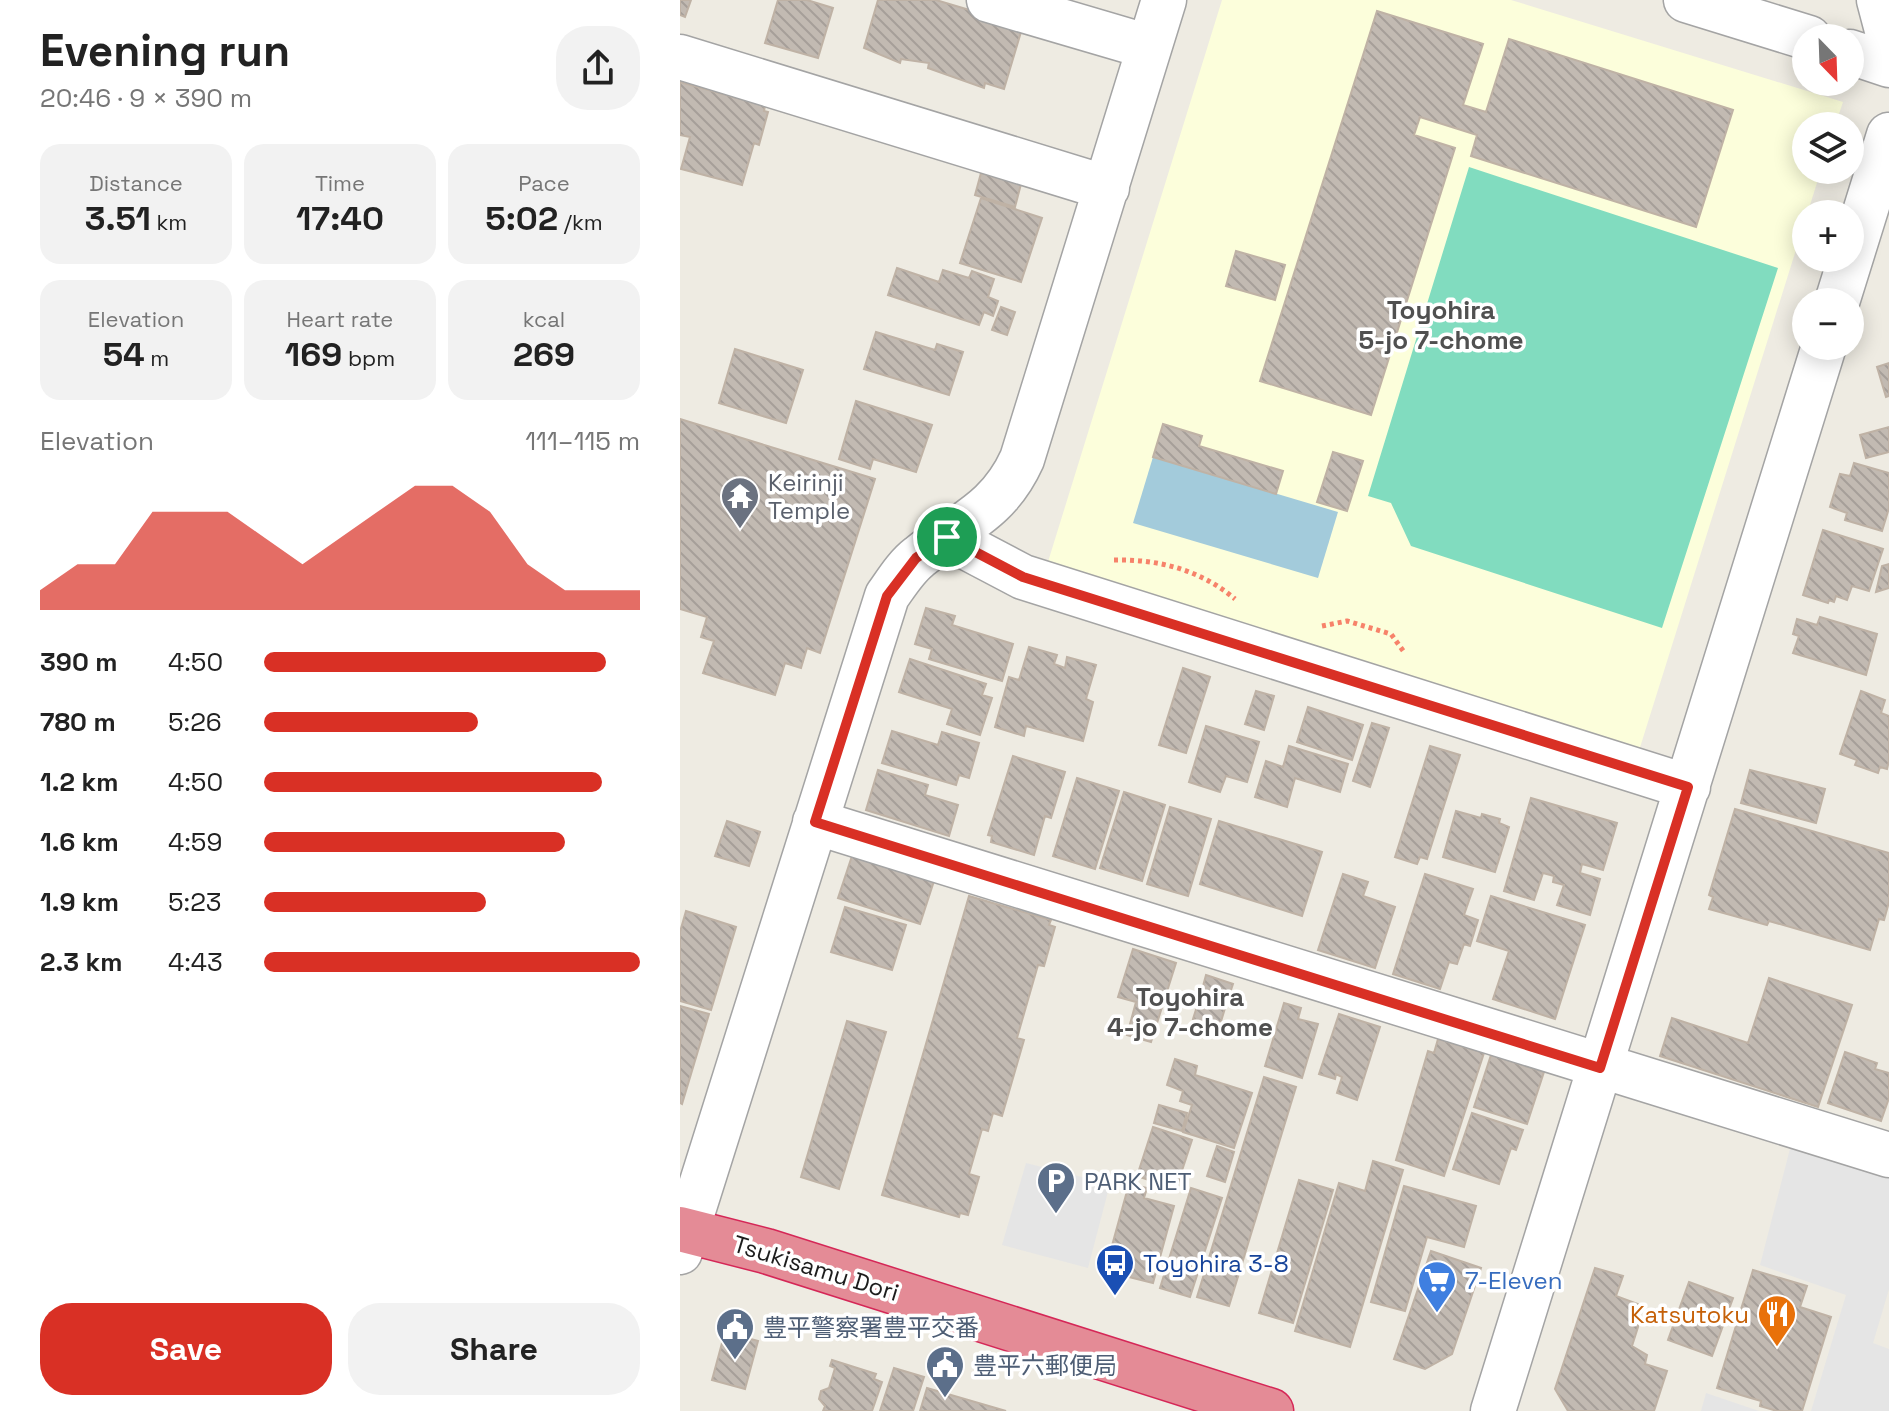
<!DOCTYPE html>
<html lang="en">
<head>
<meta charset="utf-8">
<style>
	:root { --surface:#fff; --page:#f2f2f2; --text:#222; --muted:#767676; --accent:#d93025 }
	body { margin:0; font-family:"Space Grotesk","Noto Sans JP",sans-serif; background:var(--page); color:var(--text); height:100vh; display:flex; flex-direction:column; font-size:30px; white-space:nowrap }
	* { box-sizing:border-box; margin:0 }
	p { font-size:26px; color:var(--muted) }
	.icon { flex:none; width:44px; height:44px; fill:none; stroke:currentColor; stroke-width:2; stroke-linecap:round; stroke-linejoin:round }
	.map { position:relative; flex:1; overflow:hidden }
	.side { display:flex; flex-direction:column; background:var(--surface); width:680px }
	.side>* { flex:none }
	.needle { width:52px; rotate:157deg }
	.fabs { position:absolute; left:1112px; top:24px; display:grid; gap:16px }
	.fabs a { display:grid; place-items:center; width:72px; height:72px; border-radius:50%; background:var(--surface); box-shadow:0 4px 20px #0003; font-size:40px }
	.pin { position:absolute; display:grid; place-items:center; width:68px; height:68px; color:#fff; margin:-34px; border:4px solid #fff; border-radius:50%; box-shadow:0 2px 8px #0007 }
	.round { display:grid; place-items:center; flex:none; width:84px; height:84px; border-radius:32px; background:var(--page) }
	.headline { display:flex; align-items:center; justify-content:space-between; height:136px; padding:0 40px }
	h1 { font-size:44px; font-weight:700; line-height:60px }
	.stats { display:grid; grid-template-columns:repeat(3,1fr); gap:12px; height:136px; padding:8px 40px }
	.stats div { display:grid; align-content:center; border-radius:20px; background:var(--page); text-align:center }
	.stats b { font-size:34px; font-weight:700 }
	.stats small { font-size:22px; font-weight:400 }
	.stats p { font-size:22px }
	.chart { height:224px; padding:16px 40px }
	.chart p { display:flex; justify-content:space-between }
	.chart svg { width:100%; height:144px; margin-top:8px; fill:var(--accent); opacity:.7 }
	.button { display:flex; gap:16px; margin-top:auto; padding:16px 40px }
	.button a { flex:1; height:92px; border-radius:32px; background:var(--accent); color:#fff; font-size:32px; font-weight:700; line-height:92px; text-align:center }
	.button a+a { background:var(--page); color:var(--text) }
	ul { padding:0 40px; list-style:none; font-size:26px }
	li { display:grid; grid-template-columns:128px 96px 1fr; align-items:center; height:60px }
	li i { height:20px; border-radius:10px; background:var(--accent) }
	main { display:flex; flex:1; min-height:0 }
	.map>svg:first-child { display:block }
	.education { fill:#fcfedb }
	.pitch { fill:#81dcbf }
	.parking { fill:#e5e5e5 }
	.water { fill:#a3cbdb }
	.building { fill:url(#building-back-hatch); stroke:#bfb2a5; stroke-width:2 }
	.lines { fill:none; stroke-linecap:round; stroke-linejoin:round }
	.minor-casing { stroke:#a4a4a4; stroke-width:47 }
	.highway-casing { stroke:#d52757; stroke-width:47 }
	.path { stroke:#f7826a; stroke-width:5; stroke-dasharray:4 4; stroke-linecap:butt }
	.minor { stroke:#fff; stroke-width:44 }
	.highway { stroke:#e48b96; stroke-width:44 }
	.route-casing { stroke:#fff; stroke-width:16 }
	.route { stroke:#d93025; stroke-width:10 }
	.labels { text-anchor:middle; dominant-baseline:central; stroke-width:7; stroke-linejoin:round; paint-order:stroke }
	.worship-label { font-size:24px; fill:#5b616d; stroke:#fff; text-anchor:start }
	.service-label { font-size:24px; fill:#4e5e75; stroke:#fff; text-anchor:start }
	.transit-label { font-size:24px; fill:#164399; stroke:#fff; text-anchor:start }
	.street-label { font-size:24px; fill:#1d1d1d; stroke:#fff }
	.shop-label { font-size:24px; fill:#366cbe; stroke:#fff; text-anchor:start }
	.food-label { font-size:24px; fill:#c56008; stroke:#fff; text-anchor:end }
	.neighbourhood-label { font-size:26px; font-weight:bold; fill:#505050; stroke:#fff }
</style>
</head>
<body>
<main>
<section class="side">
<div class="headline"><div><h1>Evening run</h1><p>20:46 · 9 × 390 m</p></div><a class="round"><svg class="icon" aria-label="share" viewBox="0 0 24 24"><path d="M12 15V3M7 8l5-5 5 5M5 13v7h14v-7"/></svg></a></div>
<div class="stats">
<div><p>Distance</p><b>3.51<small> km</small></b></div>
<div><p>Time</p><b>17:40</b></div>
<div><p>Pace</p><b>5:02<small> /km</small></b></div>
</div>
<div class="stats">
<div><p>Elevation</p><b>54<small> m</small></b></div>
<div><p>Heart rate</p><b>169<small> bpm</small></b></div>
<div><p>kcal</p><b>269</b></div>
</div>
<div class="chart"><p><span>Elevation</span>111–115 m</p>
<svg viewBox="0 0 160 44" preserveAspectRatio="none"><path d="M0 44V38L10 30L20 30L30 14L40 14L50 14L60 22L70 30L80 22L90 14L100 6L110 6L120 14L130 30L140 38L150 38L160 38V44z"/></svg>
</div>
<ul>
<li><b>390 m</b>4:50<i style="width:91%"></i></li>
<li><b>780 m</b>5:26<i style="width:57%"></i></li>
<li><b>1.2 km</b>4:50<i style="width:90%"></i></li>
<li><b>1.6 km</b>4:59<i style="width:80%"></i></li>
<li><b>1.9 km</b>5:23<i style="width:59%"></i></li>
<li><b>2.3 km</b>4:43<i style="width:100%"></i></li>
</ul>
<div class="button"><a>Save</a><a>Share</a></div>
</section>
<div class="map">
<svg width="1209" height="1411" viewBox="0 0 1209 1411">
	<defs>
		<pattern id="building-back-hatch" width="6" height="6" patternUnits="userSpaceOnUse" patternTransform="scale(2)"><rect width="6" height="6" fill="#c2bab2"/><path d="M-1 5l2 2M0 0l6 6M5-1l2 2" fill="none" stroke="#a69f99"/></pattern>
	</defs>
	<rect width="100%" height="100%" fill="#eeebe2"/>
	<path class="education" d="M542,0H831L1163,102L1155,126H1126V170H1141L957,757L367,565Z"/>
	<path class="pitch" d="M789,167L1098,268L982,628L731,546L711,503L688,496Z"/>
	<path class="parking" d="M1112,1141L1209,1176V1289L1193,1343L1209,1349V1411H1131L1166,1295L1080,1265Z
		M346,1163L430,1184L408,1268L322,1245Z
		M1026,1393L1079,1411H1021Z"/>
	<path class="water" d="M473,457L658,512L638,578L453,523Z"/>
	<path class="building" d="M0,0H11L5,17L0,15Z
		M98,0H127L153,8L138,58L85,43Z
		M198,0H256L323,20L341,32L324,89L305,83L304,88L248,68L249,63L221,59L220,63L184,48Z
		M697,11L803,44L783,105L806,112L829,39L1053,110L1016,227L791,156L797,135L740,117L734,135L775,148L691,415L580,381Z
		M0,82L85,106L84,111L88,112L79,145L74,143L62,185L1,169L10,137L0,135Z
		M301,173L341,184L335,207L295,195Z
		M301,198L362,218L341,282L280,263Z
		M556,251L605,265L595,300L546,286Z
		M217,268L259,282L263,270L289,278L292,271L314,279L308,297L318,301L313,316L304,312L299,325L208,295Z
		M321,307L335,312L327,335L312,330Z
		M196,332L255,350L257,344L283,352L269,395L184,369Z
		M55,349L123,370L106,423L39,403Z
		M1209,363V396L1206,397L1197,367Z
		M176,401L252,425L236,472L193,459L190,469L159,459Z
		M0,419L195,479L140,653L127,648L121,668L105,663L95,695L23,673L34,641L21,637L27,617L0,609Z
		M483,424L522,436L519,446L603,471L596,494L473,457Z
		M1209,427V452L1186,458L1180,435Z
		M653,452L683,461L667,511L637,502Z
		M1174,463L1209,473V508L1202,531L1165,520L1167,513L1150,507L1160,474L1170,476Z
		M1143,530L1203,549L1189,591L1172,586L1167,600L1156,596L1154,602L1149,600L1148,603L1123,595Z
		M1209,564V588L1196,592L1202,566Z
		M246,608L275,616L272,625L333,644L322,681L249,659L252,649L235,644Z
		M1140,617L1197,634L1186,675L1113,653L1119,636L1113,634L1117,619L1137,625Z
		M349,647L377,655L374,664L385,668L387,657L416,665L406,699L413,702L403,741L346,726L344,736L315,727L329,677L339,680Z
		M230,659L306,684L302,695L312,698L300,735L267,724L272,709L219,692Z
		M503,668L530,677L506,753L479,745Z
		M576,691L594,696L584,730L565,724Z
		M1181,691L1205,700L1201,713L1209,716V761L1207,769L1200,767L1198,773L1175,765L1177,760L1160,754Z
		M628,707L683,725L672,760L617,742Z
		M692,723L709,728L690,787L673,781Z
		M526,726L579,742L567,782L546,776L540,792L509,782Z
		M212,731L258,745L262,732L299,743L289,778L279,775L276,785L202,763Z
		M609,746L668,764L660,792L615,778L607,807L575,797L586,761L603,767Z
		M750,746L780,755L747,859L740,857L737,864L715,857Z
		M333,756L385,772L371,818L365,816L354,855L311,842L312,836L308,835Z
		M198,770L248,785L245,795L278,805L269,836L186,810Z
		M1070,770L1145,789L1136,823L1061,803Z
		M397,778L439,791L415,869L373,856Z
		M444,792L485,805L462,881L420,868Z
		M851,798L937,823L923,870L902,864L900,873L920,879L910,915L877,905L884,885L873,882L874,876L863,873L854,900L824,891Z
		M490,807L531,819L508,896L467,884Z
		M1055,809L1209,853V902L1204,920L1199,919L1190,950L1089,921L1087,925L1029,909L1033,897L1029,895Z
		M776,811L801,818L802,814L820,819L819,823L829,827L815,872L763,857Z
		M47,821L80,832L69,866L35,856Z
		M539,821L642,852L622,916L520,884Z
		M172,856L254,881L240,924L158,898Z
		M663,874L688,882L683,896L715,907L695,968L638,950Z
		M745,874L793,889L784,915L798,920L790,946L784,944L777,964L769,962L760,989L713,974Z
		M289,896L371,920L369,925L375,927L364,966L358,965L337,1038L344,1040L322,1116L313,1113L308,1131L302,1129L289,1174L299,1177L288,1215L280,1213L279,1217L202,1195Z
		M811,896L905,925L875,1019L813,999L829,951L797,941Z
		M165,907L226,925L212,970L151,952Z
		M6,911L56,927L31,1010L0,1001V932Z
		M453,949L496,963L471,1042L447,1035L456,1002L438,997Z
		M526,975L553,984L546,1005L520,997Z
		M1089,978L1172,1005L1138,1107L980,1056L992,1018L1068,1043Z
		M520,997L546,1005L539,1028L513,1019Z
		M604,1003L621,1008L618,1019L638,1024L622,1078L585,1066Z
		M0,1006L29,1014L2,1104L0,1103Z
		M659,1014L700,1027L677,1100L657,1093L662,1077L656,1074L655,1079L639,1074Z
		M167,1021L206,1032L159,1189L121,1177Z
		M758,1039L804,1053L764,1176L716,1160L748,1051L754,1053Z
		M1165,1052L1197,1063L1195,1069L1209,1073V1098L1201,1121L1148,1103Z
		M811,1055L864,1072L847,1124L794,1107Z
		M495,1059L517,1066L515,1075L572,1093L554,1148L503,1132L512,1105L500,1101L503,1091L487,1085Z
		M584,1077L616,1087L549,1306L517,1297Z
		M479,1105L507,1113L502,1131L474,1123Z
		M792,1113L843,1130L836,1150L831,1148L819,1184L773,1169Z
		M473,1127L512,1140L496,1189L457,1176Z
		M537,1146L554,1152L545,1182L527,1176Z
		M693,1161L723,1170L670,1347L615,1331L659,1183L685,1191Z
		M619,1180L653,1190L613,1323L579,1313Z
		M449,1184L467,1188L464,1198L494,1206L473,1283L425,1271Z
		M724,1186L796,1206L784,1247L747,1237L725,1311L691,1302Z
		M511,1188L542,1198L510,1297L480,1288Z
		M751,1251L801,1268L772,1354L745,1369L714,1359Z
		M915,1268L943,1276L936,1296L958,1304L955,1314L959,1315L958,1327L952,1346L967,1355L965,1364L987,1371L974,1411H888L875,1389Z
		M1073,1270L1127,1286L1120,1307L1151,1317L1122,1411H1097L1080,1406L1081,1401L1037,1388Z
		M1009,1282L1053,1298L1032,1356L988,1340Z
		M45,1332L78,1341L65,1389L32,1380Z
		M152,1360L196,1374L194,1379L202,1382L192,1411H143L145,1406L139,1399L141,1391L149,1388L155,1368L150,1366Z
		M214,1368L244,1377L233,1411H200Z
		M247,1388L326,1411H240Z"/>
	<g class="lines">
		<g class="minor-casing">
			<path id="minor" d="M309,0L469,47
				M1006,0L1129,38
				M1199,0L1209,38
				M1170,52L1209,65
				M0,57L427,188
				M1157,302L1209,135
				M267,537L343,577L1008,787
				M135,822L1209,1155
				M0,1252L207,596C217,582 226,567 239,557C281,523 318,512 342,459L484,0
				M813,1411L1144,346"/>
		</g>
		<g class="highway-casing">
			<path id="highway" d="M0,1229L86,1251L591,1411"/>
		</g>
		<path class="path" d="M434,560C478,559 521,570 555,599
			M642,626L667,621L711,634L724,652"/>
		<use href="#minor" class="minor"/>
		<use href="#highway" class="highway"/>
	</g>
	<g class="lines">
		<g class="route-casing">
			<path id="route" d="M267,537L343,577L1008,787L920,1068L135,822L207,596L236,558Z"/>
		</g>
		<use href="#route" class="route"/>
	</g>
	<defs>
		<g id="temple-pin" transform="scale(2)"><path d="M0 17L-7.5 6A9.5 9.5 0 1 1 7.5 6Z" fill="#6b7280" stroke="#fff"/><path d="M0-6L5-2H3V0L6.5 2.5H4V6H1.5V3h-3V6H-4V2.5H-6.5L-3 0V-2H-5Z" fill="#fff"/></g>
		<g id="parking-pin" transform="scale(2)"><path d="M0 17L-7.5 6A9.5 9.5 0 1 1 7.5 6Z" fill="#5c6f8a" stroke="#fff"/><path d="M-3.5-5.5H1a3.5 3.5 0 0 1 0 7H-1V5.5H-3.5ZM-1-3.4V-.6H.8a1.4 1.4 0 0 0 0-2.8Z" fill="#fff"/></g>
		<g id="bus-pin" transform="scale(2)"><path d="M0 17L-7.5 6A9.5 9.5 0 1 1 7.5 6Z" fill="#1a4fb4" stroke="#fff"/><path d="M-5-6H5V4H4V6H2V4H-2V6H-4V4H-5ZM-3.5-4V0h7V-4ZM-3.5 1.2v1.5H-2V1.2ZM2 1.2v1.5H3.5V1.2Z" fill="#fff"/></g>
		<g id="supermarket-pin" transform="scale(2)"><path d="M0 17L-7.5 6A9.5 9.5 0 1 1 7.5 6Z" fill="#3f7fe0" stroke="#fff"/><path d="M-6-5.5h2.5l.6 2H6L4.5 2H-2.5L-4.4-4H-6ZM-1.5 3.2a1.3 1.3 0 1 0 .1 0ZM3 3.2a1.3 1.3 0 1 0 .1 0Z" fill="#fff"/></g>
		<g id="restaurant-pin" transform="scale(2)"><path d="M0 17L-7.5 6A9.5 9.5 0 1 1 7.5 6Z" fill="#e8710a" stroke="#fff"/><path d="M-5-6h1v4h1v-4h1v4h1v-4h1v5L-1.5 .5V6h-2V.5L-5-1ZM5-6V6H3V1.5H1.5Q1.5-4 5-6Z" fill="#fff"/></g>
		<g id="civic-pin" transform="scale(2)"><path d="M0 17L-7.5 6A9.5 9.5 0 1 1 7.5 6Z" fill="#5c6f8a" stroke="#fff"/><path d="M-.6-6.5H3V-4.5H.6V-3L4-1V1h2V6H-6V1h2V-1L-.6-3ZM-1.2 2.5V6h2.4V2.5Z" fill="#fff"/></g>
	</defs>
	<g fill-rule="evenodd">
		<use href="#temple-pin" x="60" y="496"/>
		<use href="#parking-pin" x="376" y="1181"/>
		<use href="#bus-pin" x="435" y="1263"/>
		<use href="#supermarket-pin" x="757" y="1280"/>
		<use href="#restaurant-pin" x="1097" y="1314"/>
		<use href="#civic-pin" x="55" y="1327"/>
		<use href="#civic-pin" x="265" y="1365"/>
	</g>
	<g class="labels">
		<g class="worship-label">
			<text x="88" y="482">Keirinji<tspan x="88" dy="28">Temple</tspan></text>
		</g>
		<g class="service-label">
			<text x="404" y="1181">PARK NET</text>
			<text x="83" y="1327">豊平警察署豊平交番</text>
			<text x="293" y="1365">豊平六郵便局</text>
		</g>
		<g class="transit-label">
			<text x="463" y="1263">Toyohira 3-8</text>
		</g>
		<g class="street-label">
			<text transform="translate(136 1268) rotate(17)">Tsukisamu Dori</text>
		</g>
		<g class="shop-label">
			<text x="785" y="1280">7-Eleven</text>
		</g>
		<g class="food-label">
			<text x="1069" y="1314">Katsutoku</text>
		</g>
		<g class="neighbourhood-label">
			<text x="761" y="310">Toyohira<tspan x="761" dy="30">5-jo 7-chome</tspan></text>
			<text x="510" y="997">Toyohira<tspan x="510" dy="30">4-jo 7-chome</tspan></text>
		</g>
	</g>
</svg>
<div class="fabs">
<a><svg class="needle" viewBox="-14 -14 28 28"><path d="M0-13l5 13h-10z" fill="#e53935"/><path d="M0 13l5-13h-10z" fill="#767676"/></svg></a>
<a><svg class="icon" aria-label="layers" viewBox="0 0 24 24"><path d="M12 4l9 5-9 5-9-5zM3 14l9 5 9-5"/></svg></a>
<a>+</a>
<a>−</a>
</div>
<div class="pin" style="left:267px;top:537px;background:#1e9e55"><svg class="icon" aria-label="arrive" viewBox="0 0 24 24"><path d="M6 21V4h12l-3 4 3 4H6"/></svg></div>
</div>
</main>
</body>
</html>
